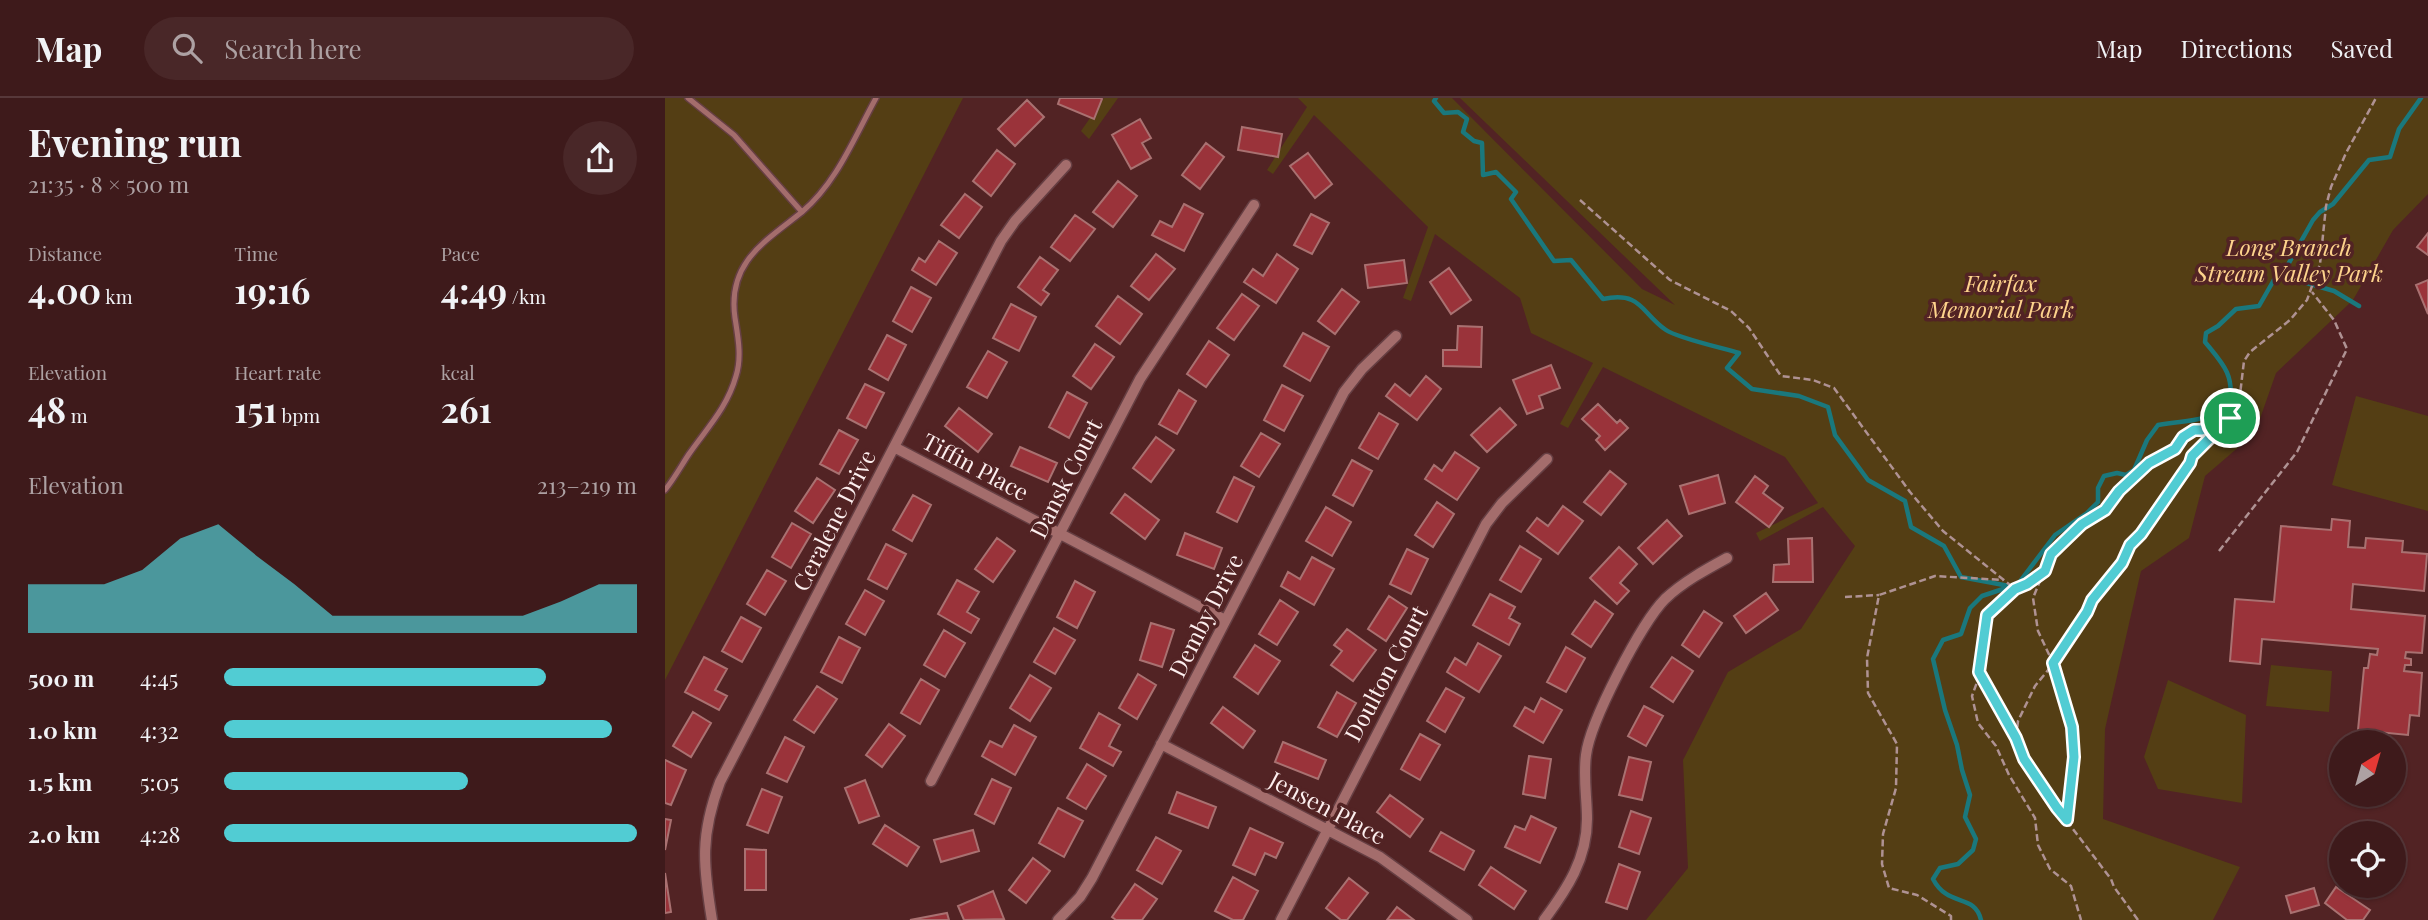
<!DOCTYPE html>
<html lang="en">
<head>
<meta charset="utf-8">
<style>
	:root { --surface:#3e1a1b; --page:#492728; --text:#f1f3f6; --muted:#ada1a3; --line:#57383a; --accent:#51ccd3 }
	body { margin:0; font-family:"Playfair Display",serif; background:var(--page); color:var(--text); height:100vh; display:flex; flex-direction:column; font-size:26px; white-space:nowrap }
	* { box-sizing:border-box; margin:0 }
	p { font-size:23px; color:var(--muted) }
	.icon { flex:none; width:38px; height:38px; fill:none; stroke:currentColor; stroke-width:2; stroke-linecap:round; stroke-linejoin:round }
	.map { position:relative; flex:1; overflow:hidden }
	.sheet { display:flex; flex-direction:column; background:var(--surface); width:665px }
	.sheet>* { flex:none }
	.needle { width:46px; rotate:37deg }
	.buttons { position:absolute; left:1664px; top:632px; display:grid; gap:14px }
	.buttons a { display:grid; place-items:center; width:77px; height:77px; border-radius:50%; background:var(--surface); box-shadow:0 2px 5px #0004,0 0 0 2px var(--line); font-size:35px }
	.pin { position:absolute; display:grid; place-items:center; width:60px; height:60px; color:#fff; margin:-30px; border:4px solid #fff; border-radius:50%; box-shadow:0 2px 7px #0007 }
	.round { display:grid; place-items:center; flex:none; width:74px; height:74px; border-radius:37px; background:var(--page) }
	.head { display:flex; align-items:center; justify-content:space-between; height:119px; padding:0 28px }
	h1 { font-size:38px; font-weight:700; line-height:52px }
	.stats { display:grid; grid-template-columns:repeat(3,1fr); gap:10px; height:119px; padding:7px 28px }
	.stats div { display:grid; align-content:center }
	.stats b { font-size:35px; font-weight:700 }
	.stats small { font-size:19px; font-weight:400 }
	.stats p { font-size:19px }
	.chart { height:196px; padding:14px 28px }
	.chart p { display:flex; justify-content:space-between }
	.chart svg { width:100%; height:126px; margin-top:7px; fill:var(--accent); opacity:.7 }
	ul { padding:0 28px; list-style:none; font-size:23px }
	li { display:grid; grid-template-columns:112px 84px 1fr; align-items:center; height:52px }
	li i { height:18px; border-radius:9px; background:var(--accent) }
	header { display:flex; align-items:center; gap:42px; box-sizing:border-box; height:98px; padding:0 35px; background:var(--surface); border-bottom:2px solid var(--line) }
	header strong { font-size:33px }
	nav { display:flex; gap:38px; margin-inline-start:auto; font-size:24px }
	.search { width:490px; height:63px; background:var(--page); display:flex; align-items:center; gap:18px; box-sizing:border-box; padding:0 24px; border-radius:38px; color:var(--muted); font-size:26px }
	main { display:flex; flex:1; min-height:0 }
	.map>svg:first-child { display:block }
	.green { fill:#543e14 }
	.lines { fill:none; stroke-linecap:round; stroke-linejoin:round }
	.stream { stroke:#1a787d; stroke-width:4.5 }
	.building { fill:#9a333a; stroke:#a97171; stroke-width:2 }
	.lane-casing { stroke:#663f43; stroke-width:8 }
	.street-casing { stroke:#663f43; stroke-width:13 }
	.path { stroke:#af9293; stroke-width:2.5; stroke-dasharray:7 3.5; stroke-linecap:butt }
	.lane { stroke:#a46d6c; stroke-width:5 }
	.street { stroke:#a46d6c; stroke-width:10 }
	.route-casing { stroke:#fff; stroke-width:14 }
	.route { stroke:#51ccd3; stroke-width:9 }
	.labels { text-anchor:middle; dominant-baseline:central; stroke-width:7; stroke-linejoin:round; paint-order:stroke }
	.park-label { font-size:23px; font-style:italic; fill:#fdd38c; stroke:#522324 }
	.street-label { font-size:23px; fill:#fceeee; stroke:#522324 }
</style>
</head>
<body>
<header>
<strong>Map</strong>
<div class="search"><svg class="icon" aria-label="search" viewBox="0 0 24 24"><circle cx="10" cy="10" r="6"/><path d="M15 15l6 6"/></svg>Search here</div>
<nav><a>Map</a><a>Directions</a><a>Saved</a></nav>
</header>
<main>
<section class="sheet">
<div class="head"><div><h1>Evening run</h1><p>21:35 · 8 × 500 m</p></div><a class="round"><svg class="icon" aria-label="share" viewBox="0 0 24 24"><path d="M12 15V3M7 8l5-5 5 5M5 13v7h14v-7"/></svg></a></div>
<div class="stats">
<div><p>Distance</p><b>4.00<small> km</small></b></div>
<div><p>Time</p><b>19:16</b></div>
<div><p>Pace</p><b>4:49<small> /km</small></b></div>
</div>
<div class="stats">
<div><p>Elevation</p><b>48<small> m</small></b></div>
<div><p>Heart rate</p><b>151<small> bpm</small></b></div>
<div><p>kcal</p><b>261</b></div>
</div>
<div class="chart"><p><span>Elevation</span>213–219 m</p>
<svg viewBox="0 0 160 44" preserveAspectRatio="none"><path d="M0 44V27L10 27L20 27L30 22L40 11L50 6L60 17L70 27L80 38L90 38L100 38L110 38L120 38L130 38L140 33L150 27L160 27V44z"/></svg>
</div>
<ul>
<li><b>500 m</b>4:45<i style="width:78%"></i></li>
<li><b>1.0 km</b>4:32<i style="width:94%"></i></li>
<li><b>1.5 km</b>5:05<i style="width:59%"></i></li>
<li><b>2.0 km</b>4:28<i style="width:100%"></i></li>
</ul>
</section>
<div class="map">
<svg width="1763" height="822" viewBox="0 0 1763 822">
	<rect width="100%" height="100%" fill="#522324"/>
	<path class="green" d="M0,0H298L0,582Z
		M439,0H453L424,41L416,33Z
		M633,0H787L977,191L1010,207L795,0H1763V96L1728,132L1688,202L1611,275L1590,335L1540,378L1524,440L1476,473L1440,631L1438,721L1575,769L1548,822H981L1023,770L1018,662L1063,574L1136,531L1190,448L1158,409L1095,443L1091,435L1153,405L1120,359L938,269L903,330L895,326L928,265L866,235L855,200L770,136L746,203L738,200L763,129L649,17L608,76L602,72L642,9Z
		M1691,298L1763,318V413L1667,387Z
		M1606,567L1667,573L1664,614L1601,608Z
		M1503,582L1581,617L1577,705L1493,691L1479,659Z"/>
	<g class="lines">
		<path class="stream" d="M771,0L769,3L779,15L793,14L802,21L798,34L809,43L817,45L818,77L831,74L851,94L846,101L889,163L906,162L938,201C977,193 976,215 1001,232C1012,240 1058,250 1074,255L1062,270L1087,291L1134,298L1163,309L1170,337L1203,382L1240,403L1246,429L1279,448L1296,479L1344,488
			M1617,178L1669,193L1694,208
			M1316,822C1310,795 1283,810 1268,781L1275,770L1293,766L1308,752L1311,741L1300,719L1305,697L1297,672L1292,647L1280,612L1268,561L1278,542L1296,536L1305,510L1317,498L1353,486L1390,437L1422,415L1433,404V390L1439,378L1452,375L1461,377L1469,372L1482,342L1493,327C1526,321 1536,326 1565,305C1569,276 1558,266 1540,244L1541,235L1553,228L1571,211L1594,208L1610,180L1616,179L1648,122L1655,114L1668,106L1704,62L1725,59L1734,31L1756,0"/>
	</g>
	<path class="building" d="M395,0H435L437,1L429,21L393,6Z
		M362,2L379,19L350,48L333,31Z
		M475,21L486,40L477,45L486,60L466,71L447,37Z
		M577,29L617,36L613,59L573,52Z
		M541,45L559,59L535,91L517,77Z
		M332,52L350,66L326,98L308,83Z
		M643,55L667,86L650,100L625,68Z
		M453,83L472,98L448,129L428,114Z
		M300,96L317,109L294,140L276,127Z
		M519,106L538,116L519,153L487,137L495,123L507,129Z
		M646,116L664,125L647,156L629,147Z
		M410,117L430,131L405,163L386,149Z
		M1763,135V157L1752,149Z
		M274,143L292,155L271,187L247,172L254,160L260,164Z
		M491,156L510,171L484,202L466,188Z
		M612,156L633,171L611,205L579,184L588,171L598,178Z
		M375,159L393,172L378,192L384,196L376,207L353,189Z
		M739,162L742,185L703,190L700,167Z
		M784,170L806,202L786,216L765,184Z
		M1763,182V216L1751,187Z
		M246,189L266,200L247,234L228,223Z
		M677,191L694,204L670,236L653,223Z
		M577,196L594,208L569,242L552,230Z
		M453,198L477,216L455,246L431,228Z
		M346,206L371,219L354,253L328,240Z
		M793,228L817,229L816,269L778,268V252H792Z
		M638,235L664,249L645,283L619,268Z
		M222,237L241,247L223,282L204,271Z
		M544,243L564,257L541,289L522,276Z
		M430,246L449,259L426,291L408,278Z
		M323,253L342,264L322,300L302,289Z
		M886,267L895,290L874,298L878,310L862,316L848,282Z
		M761,278L776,291L752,322L721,298L730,286L745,298Z
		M200,286L219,295L201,330L182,320Z
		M617,287L638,298L619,333L599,322Z
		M514,292L531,303L512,336L494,326Z
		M402,294L422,305L404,340L384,329Z
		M933,306L952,325L955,322L963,330L940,352L931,342L935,338L917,321Z
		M294,310L327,336L313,354L280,328Z
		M835,310L851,327L822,354L806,337Z
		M714,315L733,326L713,361L694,350Z
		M174,332L193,342L174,376L155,366Z
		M596,335L615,346L594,379L576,368Z
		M491,339L509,352L486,384L468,370Z
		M355,349L392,365L383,384L346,368Z
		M790,354L814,370L792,402L760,381L769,367L777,373Z
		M687,362L707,373L688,408L668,397Z
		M945,373L961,386L936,417L919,404Z
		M1053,377L1060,405L1024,416L1015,388Z
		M1090,378L1103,388L1098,395L1118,410L1104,429L1071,404Z
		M569,379L589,389L572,424L552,414Z
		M152,380L170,392L148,425L130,413Z
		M460,396L494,422L480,441L446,415Z
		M248,397L266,407L247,443L228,432Z
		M772,404L789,416L768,449L750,437Z
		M898,408L918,423L893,456L862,433L872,420L883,428Z
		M661,409L686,424L667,458L641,443Z
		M1667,421L1685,423L1683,449L1700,450L1701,440L1738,443L1737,454L1762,456L1759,493L1688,486L1686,511L1760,518L1757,555L1741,554L1740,560L1746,561V567H1740L1739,573L1757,575L1754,618L1745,617L1743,637L1693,632L1699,570H1703L1705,556L1712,557L1713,551L1597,541L1595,566L1565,563L1570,501L1609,504L1616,428L1666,432Z
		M1002,422L1017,438L988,466L973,450Z
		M127,425L146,436L126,470L107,459Z
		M520,435L557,450L549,471L512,457Z
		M332,440L350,453L328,484L310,471Z
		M1147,440L1148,484H1108L1109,467L1124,466L1123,441Z
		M221,446L241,456L222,491L203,481Z
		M855,448L876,461L856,494L835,482Z
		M954,449L972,466L955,485L964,493L952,506L925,480Z
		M742,451L763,461L746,496L725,486Z
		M647,459L669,471L649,507L616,488L623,474L635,481Z
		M102,472L121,483L100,517L82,506Z
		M292,482L314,494L302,514L314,521L306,535L273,516Z
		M410,483L430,494L412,530L392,519Z
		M200,492L219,503L200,537L181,526Z
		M1101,495L1113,512L1081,535L1069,518Z
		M825,496L850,509L844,520L855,526L844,547L808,527Z
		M724,498L742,510L721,543L703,531Z
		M615,502L633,514L612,547L594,536Z
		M930,503L948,516L926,549L907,536Z
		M1039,513L1057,525L1034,559L1017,547Z
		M76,519L96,530L77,564L57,553Z
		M486,525L509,532L497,569L475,562Z
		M389,530L410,542L390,576L369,564Z
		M682,531L711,552L688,583L666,567L677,553L669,547Z
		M279,532L300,545L280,579L259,567Z
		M174,539L195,550L177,585L156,574Z
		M813,545L836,558L814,594L782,574L790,560L801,567Z
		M590,547L615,563L593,596L569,579Z
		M901,549L920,560L901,594L882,584Z
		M39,559L62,571L50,592L62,598L54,612L20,594Z
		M1007,559L1028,573L1008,604L986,589Z
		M473,576L491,587L472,621L454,610Z
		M365,577L386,590L365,623L345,610Z
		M256,581L274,592L255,626L236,615Z
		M152,588L172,601L149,635L129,622Z
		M781,590L799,600L780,634L762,623Z
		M672,594L691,605L672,639L653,629Z
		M876,600L897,612L878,645L849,628L860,609L869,614Z
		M979,608L998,618L981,648L963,638Z
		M558,609L590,633L578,650L546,625Z
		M28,614L46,625L26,659L8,648Z
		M434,615L455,627L444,648L456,654L448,668L415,650Z
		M224,626L240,638L217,669L201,657Z
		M349,627L371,639L350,677L317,658L325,643L337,649Z
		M755,636L775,647L755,682L736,671Z
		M120,639L139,649L122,684L102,675Z
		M618,644L661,662L653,681L610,664Z
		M864,658L886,661L880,700L858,696Z
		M964,659L986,664L977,702L954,697Z
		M0,662L21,672L6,707L0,705Z
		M422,666L441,678L421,711L402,700Z
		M327,681L346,690L329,726L310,716Z
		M200,682L214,718L194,725L180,690Z
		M97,691L117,699L103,735L82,727Z
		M512,694L551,709L543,730L504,715Z
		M725,697L758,721L745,739L712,714Z
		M393,710L418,723L399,759L374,745Z
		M966,713L986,720L974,756L954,749Z
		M866,718L891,730L875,765L840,749L850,728L860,732Z
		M0,721L6,722L0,752Z
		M220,727L254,749L242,768L208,746Z
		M585,730L618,745L611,760L600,755L590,777L568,767Z
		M308,732L314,753L276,764L269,742Z
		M776,734L809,753L799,772L765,753Z
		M491,739L516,753L497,786L472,772Z
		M80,751L101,752V792H80Z
		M368,760L385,773L361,805L344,792Z
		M954,766L975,774L962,811L941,804Z
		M826,769L861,793L849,811L814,787Z
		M0,775L6,814L0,815Z
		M568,779L593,793L578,822H568L550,813Z
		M684,780L703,795L682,822H676L661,810Z
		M470,786L492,801L477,822H451L447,819Z
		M1671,789L1705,812L1698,822H1682L1660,805Z
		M1649,790L1654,807L1626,815L1621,798Z
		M328,793L339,821L299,822L293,808Z
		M732,809L749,822H722Z
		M282,815L284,822H245Z"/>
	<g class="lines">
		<g class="lane-casing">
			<path id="lane" d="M137,114C172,84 189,40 211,0
				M0,392C9,381 16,368 24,356C42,330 62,310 71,278C77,259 73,239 70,220C62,165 99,144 137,114L69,37L23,0"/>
		</g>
		<g class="street-casing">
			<path id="street" d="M229,349L560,522
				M496,646L715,759L802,822
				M266,683L475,281L589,107
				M47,822C38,767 35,737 55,684L336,143L350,123L401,67
				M393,822L415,799L427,780L679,294L697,271L731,238
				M616,822L821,426L837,405L882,361
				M879,822C902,791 922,761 922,721C922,700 918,679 921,657C925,624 976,525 1000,501C1018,484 1040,472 1062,460"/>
		</g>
		<path class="path" d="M915,102L1005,182L1066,213L1084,230L1116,278L1148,282L1169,290L1245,394L1278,433L1350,491
			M1554,453L1632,354L1682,251L1669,222L1647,194
			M1180,499L1214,497
			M1315,576L1307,598L1313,625L1331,648L1344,677L1370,720L1373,747L1385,771L1406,788L1416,822
			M1351,640L1314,574L1322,517L1350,491L1362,486L1377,475
			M1402,721L1409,659L1407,629L1388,565L1373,533L1368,500L1386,456L1417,426L1440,412L1454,392L1484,365L1510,351L1518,339L1529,332H1537L1548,325L1565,320
			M1286,822V818L1252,797L1224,790L1217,766L1218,736L1231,690L1232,646L1203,595L1202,560L1214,497L1270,478L1338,482
			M1473,822L1449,789L1446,781L1392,710L1359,661L1351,641L1353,623L1370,588L1393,560L1427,502L1457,465L1465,447L1476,436L1525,365L1527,358L1535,347L1555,332L1574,305L1579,263L1585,254L1625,222L1642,202L1655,166L1661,108L1666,89L1681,55L1711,0"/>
		<use href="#lane" class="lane"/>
		<use href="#street" class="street"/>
	</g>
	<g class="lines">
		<g class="route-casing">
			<path id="route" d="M1565,320L1527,358L1525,365L1476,436L1465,447L1457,465L1427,502L1422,514L1388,565L1407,629L1409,659L1402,722L1392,710L1359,661L1351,640L1314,574L1322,517L1350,491L1362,486L1380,473L1386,456L1417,426L1440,412L1454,393L1484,365L1510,351L1518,339L1529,332H1537L1548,325Z"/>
		</g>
		<use href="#route" class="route"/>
	</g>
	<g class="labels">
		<g class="park-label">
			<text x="1624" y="148">Long Branch<tspan x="1624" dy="26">Stream Valley Park</tspan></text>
			<text x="1336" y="184">Fairfax<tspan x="1336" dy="26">Memorial Park</tspan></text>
		</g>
		<g class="street-label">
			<text transform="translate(311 368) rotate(28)">Tiffin Place</text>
			<text transform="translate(400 380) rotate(-63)">Dansk Court</text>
			<text transform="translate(168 422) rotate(-63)">Ceralene Drive</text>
			<text transform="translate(540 517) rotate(-63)">Demby Drive</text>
			<text transform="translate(720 575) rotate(-62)">Doulton Court</text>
			<text transform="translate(663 709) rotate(28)">Jensen Place</text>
		</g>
	</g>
</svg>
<div class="buttons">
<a><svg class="needle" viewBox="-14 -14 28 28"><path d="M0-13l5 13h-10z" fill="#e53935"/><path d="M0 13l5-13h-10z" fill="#ada1a3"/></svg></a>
<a><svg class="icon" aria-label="locate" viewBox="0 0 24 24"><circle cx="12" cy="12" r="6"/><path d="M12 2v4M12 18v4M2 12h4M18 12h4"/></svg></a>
</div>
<div class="pin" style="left:1565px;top:320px;background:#1e9e55"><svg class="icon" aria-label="arrive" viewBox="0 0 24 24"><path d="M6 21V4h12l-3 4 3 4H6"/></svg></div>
</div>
</main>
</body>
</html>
